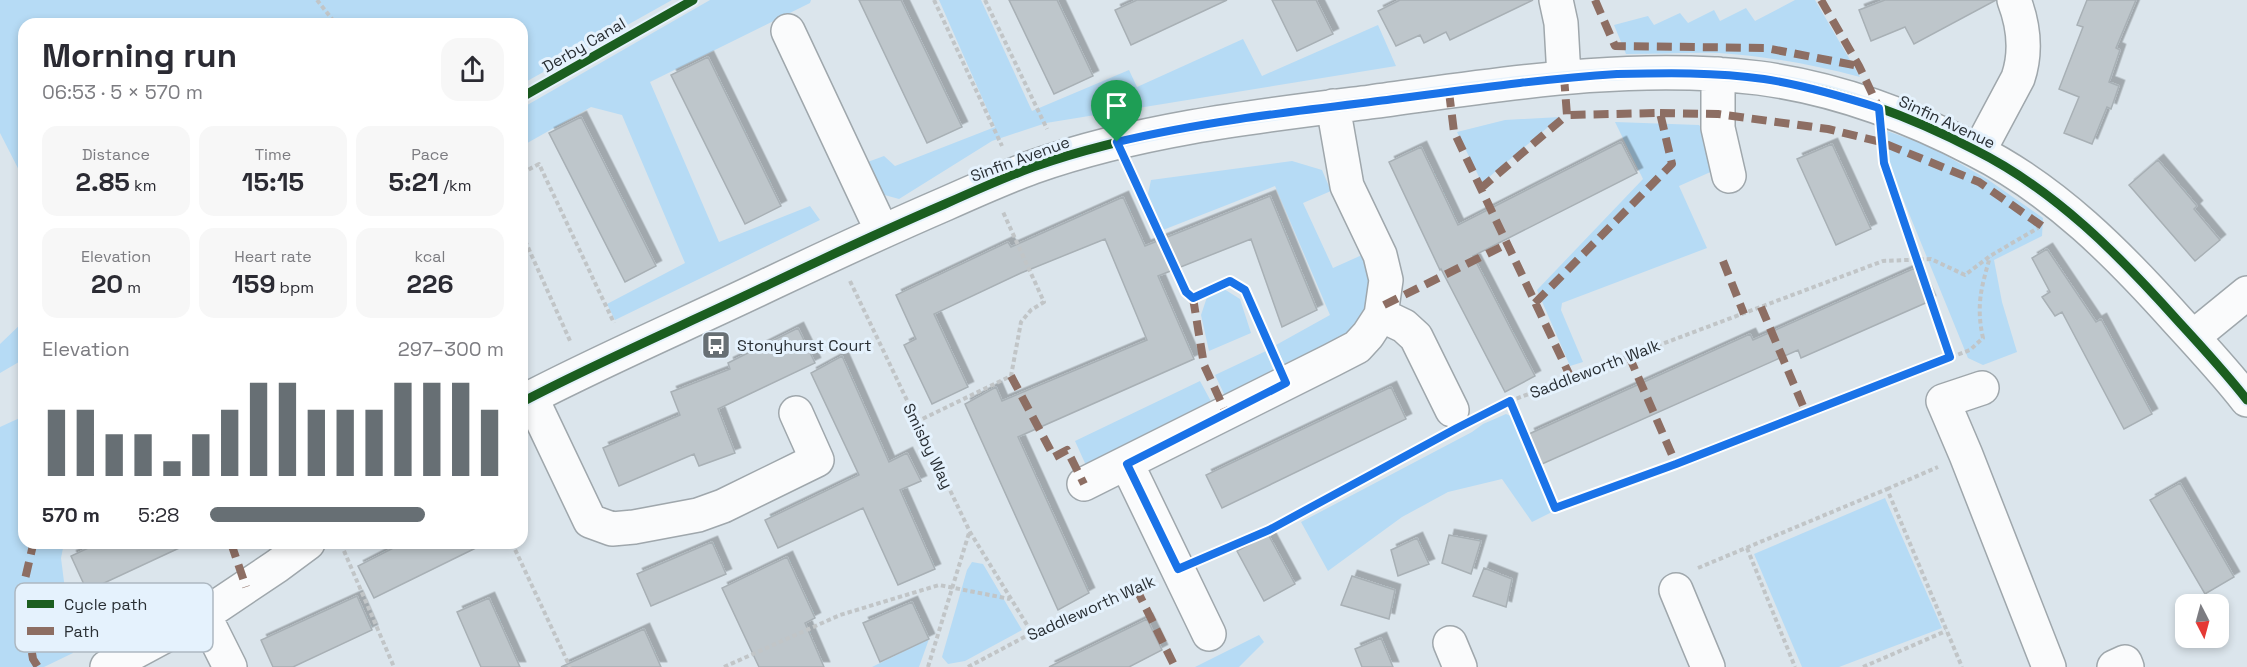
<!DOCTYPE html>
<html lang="en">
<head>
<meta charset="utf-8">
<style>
	:root { --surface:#fff; --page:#f7f7f7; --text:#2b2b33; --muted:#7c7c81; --accent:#676f74 }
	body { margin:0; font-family:"Space Grotesk",sans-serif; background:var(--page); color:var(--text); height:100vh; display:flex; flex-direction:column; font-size:22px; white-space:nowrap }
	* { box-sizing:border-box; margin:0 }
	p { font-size:20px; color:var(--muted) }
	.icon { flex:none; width:33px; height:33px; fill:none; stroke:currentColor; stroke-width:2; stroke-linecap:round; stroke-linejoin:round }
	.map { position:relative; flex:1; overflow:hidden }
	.panel { position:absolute; left:18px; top:18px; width:510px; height:531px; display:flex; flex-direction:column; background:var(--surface); border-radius:18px; box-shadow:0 3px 9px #0003 }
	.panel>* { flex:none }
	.needle { width:39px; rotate:174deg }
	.tools { position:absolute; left:2175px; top:594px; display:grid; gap:12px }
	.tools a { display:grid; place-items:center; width:54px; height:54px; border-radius:12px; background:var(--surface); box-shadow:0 3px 9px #0003; font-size:30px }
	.pin { position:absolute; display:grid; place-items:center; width:51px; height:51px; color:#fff; margin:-62px -26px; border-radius:50% 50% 50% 0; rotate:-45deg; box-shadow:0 0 6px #0007 }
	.pin .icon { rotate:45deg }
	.round { display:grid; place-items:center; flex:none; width:63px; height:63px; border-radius:18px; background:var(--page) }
	.summary { display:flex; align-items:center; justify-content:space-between; height:102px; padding:0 24px }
	h1 { font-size:33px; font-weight:700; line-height:45px }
	.figures { display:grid; grid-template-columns:repeat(3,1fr); gap:9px; height:102px; padding:6px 24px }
	.figures div { display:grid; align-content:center; border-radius:15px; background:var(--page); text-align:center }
	.figures b { font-size:26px; font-weight:700 }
	.figures small { font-size:16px; font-weight:400 }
	.figures p { font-size:16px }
	.chart { height:168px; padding:12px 24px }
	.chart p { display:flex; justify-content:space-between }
	.chart svg { width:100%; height:108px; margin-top:6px; stroke:var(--accent); stroke-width:6 }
	ul { padding:0 24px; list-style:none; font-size:20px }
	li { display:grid; grid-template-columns:96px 72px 1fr; align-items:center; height:45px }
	li i { height:15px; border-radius:8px; background:var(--accent) }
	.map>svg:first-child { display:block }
	.green { fill:#b6dbf5 }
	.building { fill:#bec6cb; stroke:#a8b0b5; stroke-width:1.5; filter:url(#shadow) }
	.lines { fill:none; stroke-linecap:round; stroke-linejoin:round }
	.minor-casing { stroke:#9fa7ac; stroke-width:36 }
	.path { stroke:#c1c5c7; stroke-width:4; stroke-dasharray:4.5 3; stroke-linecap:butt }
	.minor { stroke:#fafbfc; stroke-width:33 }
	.quiet { stroke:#8d6e63; stroke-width:8; stroke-dasharray:15 8; stroke-linecap:butt }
	.cycleway-casing { stroke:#e5f2fd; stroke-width:13 }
	.cycleway { stroke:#1b5e20; stroke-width:9 }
	.route-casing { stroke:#fff; stroke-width:12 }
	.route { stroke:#1a73e8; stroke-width:8 }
	.labels { text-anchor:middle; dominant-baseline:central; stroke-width:6; stroke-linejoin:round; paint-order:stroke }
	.street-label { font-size:16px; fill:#292f34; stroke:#e5f2fd }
	.poi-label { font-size:16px; fill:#292f34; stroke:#e5f2fd; text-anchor:start }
	.key { fill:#e5f2fd; stroke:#adb8c1; stroke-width:1.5 }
	.key-label { font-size:16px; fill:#292f34 }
</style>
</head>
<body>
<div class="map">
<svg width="2247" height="667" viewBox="0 0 2247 667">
	<defs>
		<filter id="shadow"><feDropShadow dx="5.5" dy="-5.5" stdDeviation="0" flood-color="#0004"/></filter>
	</defs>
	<rect width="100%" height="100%" fill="#dbe5ec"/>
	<path class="green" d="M0,0H672L522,84V24H24V180L0,133Z
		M710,0H811L810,3L650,82L719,242L810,206L820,220L615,320L607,304L685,263L622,115L591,107L522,146V108Z
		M939,0H981L1032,111L1129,70L1137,87L1243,39L1262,76L1378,25L1396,66L1046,123L992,141L899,199L881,194L865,163L884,156L895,166L995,127Z
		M1795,0H1815L1860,77C1814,65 1767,56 1719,53C1688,52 1657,54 1626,54L1614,25L1648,16L1654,25L1680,13L1688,23L1714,10L1720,21L1746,8L1755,21Z
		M1560,117L1482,183L1457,132L1505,120Z
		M1615,122L1699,125L1707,135L1715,170L1679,186L1707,248L1562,303L1561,310L1583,362L1570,366L1537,290L1643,179Z
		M1887,131L1929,146L1987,179L2043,218L2042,236L1994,260L2002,302L2017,352L1983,365L1968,358L1888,162Z
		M1292,161L1322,170L1331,191L1303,203L1333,268L1362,255L1370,285L1368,312L1344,344L1287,372L1276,345L1330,315L1275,186L1163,230L1148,194L1151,180Z
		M1224,289L1240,299L1251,333L1209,351L1201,315L1207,297Z
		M24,321V359L0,373V344Z
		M1266,351L1277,376L1227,400L1215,375Z
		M1200,381L1214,407L1089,472L1075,441Z
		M1506,414L1511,416L1552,512L1532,522L1502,479L1448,492L1402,517L1328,571L1301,522L1472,432L1483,424Z
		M24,416V543H64L61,558L73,653L44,667H0V427Z
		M1885,498L1942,628L1839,667H1802L1754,554Z
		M972,562L983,564L1022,630L965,661L948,664L942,657L967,570Z
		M1259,635L1264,642L1239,667H1195Z
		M929,639L919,667H872Z"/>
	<path class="building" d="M859,0H901L962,127L927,143Z
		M1009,0H1057L1093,76L1054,94Z
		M1137,0H1227L1131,45L1115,10Z
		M1272,0H1316L1333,34L1297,51Z
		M1400,0H1533L1450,40L1446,32L1424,43L1420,35L1396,46L1378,11Z
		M1885,0H1996L1914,44L1905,27L1871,41L1859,10Z
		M2087,0H2136L2116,48L2120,50L2109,82L2119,86L2111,109L2107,107L2092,144L2064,133L2079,97L2059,89L2083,27L2077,25Z
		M708,57L781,206L745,224L671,75Z
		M581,117L656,266L625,282L549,133Z
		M1621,142L1637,173L1473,256L1535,376L1505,392L1441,269L1440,270L1389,162L1421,147L1458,225Z
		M1832,144L1871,229L1836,245L1797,159Z
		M2158,160L2197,206L2194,209L2220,240L2195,261L2129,185Z
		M1270,196L1317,310L1282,327L1251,239L1158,276L1194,359L1018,437L1089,593L1058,610L965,404L996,387L1002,401L1147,340L1105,239L1021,273L934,314L968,387L932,404L904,345L916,339L896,295L1008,242L1011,247L1123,197L1145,246Z
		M2047,249L2096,322L2101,319L2152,414L2124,429L2062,312L2055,316L2042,297L2050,292L2032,258Z
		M1915,268L1930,301L1801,358L1798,350L1542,464L1529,434L1750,334L1753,340Z
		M798,328L815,363L718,409L735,453L699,466L694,454L619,486L603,448L680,415L671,392L730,369L728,363Z
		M842,356L889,462L907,453L921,481L900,490L935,569L898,585L863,508L778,548L765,520L859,475L811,373Z
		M1391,387L1406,419L1222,508L1206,475Z
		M2180,483L2234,577L2205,594L2150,500Z
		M1268,534L1295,584L1264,601L1237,551Z
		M1449,535L1481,541L1471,574L1442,563Z
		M1417,538L1429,564L1398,576L1391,550Z
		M712,542L726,574L651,606L637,574Z
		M99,543H190L87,591L71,556Z
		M403,543H486L374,598L358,566Z
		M787,557L815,618L805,623L824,667H759L722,588Z
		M1484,568L1512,579L1506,607L1473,596Z
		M1352,576L1395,590L1389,619L1341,605Z
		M357,596L372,630L293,667H273L261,640Z
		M489,598L520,667H481L457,612Z
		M912,602L929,639L880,662L863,623Z
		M1147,619L1162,650L1129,667H1049Z
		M644,629L661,667H561Z
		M1381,638L1393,667H1362L1355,649Z"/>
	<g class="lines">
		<g class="minor-casing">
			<path id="minor" d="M1556,0L1561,23L1564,77
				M788,31L882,231
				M1718,74V128L1729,176
				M1979,151L2018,78C2027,51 2024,26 2014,0
				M1381,315L1404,326L1416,337L1452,410
				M2193,337L2247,293
				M1982,388L1943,401L1966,455L2049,667
				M531,397L590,521L612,529L634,527L698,515L723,506L817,460L796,413
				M522,402C604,359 689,323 772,283C829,256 887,229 945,204C974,191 1003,178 1033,167C1141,129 1257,116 1370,102C1498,85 1629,62 1759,78C1834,88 1908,115 1975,150C2055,190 2119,255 2178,321C2202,347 2226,373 2247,400
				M1127,464L1209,634
				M1084,484L1332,360L1357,347L1368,335L1381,315L1386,280L1380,255L1347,186L1333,106
				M1676,590L1708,667
				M204,615L230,667
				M1450,643L1460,667
				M107,667L204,615L277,566L308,543
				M2114,667L2125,662L2127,667"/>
		</g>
		<path class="path" d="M317,0L336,24
			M934,0L1002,146
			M985,0L1047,129
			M1881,142L1884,163L1950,357
			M1130,170L1186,292L1193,298L1209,289L1230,281L1245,290L1273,354
			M522,173L539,164L614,323
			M522,234L571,343
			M850,281L970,532L1032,633
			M1510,401L1555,508L1970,350L1983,338C1976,306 1981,288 1990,257
			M1483,415L1510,401L1883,261L1931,259L1965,275L1990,256L2038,228
			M916,422L1011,376L1021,322L1031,310L1044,302L1003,212
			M1887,489L1938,467
			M512,543L570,667
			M341,544L394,667
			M1747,548L1795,667
			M1206,558L1269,530L1439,438
			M1698,568L1887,489L1962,667
			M724,667L840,615L939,585L1010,599
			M928,667L969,533
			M968,667L1032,633L1149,582
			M1863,667L1946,631"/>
		<use href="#minor" class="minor"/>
		<path class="quiet" d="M1595,0L1615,46L1766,48L1859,66
			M1821,0L1859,66L1879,108
			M1449,92L1454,132L1571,378
			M1660,113L1718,114L1828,129L1881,142L1979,182L2042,226
			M1480,189L1567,115L1564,77
			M1723,261L1744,314
			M1193,298L1204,365L1226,413
			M1535,303L1672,164L1660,113L1567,115
			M1384,305L1507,244
			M1761,307L1806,413
			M1629,356L1676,464
			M1011,376L1054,457L1067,450L1084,484
			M38,543L33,545L22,592L33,659L38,667
			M231,543L246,587
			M1136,588L1175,667"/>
		<g class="cycleway-casing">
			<path id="cycleway" d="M522,97L693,0
				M522,402C604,359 689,323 772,283C829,256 887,229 945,204C974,191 1003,178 1033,167C1141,129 1257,116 1370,102C1498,85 1629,62 1759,78C1834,88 1908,115 1975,150C2055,190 2119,255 2178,321C2202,347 2226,373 2247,400"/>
		</g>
		<use href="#cycleway" class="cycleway"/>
	</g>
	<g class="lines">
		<g class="route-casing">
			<path id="route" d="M1617,74C1666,73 1715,72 1764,79C1803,85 1841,96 1879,108L1884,163L1950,357L1676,464L1555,508L1510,401L1457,428L1269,530L1178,569L1127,464L1286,383L1245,290L1230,281L1193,298L1186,292L1117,142C1205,121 1297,111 1387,100C1464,90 1540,79 1617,74Z"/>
		</g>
		<use href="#route" class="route"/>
	</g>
	<defs>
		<g id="bus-square" transform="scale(1.5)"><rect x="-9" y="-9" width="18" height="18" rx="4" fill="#676f74" stroke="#e5f2fd"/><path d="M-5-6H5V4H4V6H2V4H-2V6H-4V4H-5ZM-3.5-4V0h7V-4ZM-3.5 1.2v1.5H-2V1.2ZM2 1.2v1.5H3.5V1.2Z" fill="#fff"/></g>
	</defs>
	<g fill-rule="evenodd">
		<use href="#bus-square" x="716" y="345"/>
	</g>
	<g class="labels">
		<g class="street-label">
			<text transform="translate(584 45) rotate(-30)">Derby Canal</text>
			<text transform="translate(1947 122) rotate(25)">Sinfin Avenue</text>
			<text transform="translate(1020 159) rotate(-20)">Sinfin Avenue</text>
			<text transform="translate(1595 369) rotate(-21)">Saddleworth Walk</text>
			<text transform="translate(928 446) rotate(64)">Smisby Way</text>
			<text transform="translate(1091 608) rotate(-24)">Saddleworth Walk</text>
		</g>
		<g class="poi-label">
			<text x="737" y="345">Stonyhurst Court</text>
		</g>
	</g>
	<rect x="15" y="583" width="198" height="69" rx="9" class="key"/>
	<rect x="27" y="600" width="27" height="8" fill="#1b5e20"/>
	<rect x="27" y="627" width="27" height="8" fill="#8d6e63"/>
	<g class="key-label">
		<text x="64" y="610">Cycle path</text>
		<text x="64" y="637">Path</text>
	</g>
</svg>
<div class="tools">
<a><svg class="needle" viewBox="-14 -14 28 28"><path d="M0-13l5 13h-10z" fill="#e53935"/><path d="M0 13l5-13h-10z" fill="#7c7c81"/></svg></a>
</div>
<div class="pin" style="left:1117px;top:142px;background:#1e9e55"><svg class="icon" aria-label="arrive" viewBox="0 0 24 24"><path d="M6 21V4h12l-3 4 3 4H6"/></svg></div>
<section class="panel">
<div class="summary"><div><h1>Morning run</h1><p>06:53 · 5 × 570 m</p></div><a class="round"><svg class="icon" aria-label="share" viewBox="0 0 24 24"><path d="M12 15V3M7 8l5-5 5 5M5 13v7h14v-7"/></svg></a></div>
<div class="figures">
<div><p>Distance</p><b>2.85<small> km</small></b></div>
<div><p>Time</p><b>15:15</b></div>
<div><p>Pace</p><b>5:21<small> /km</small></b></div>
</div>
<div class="figures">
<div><p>Elevation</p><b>20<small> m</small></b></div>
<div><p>Heart rate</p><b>159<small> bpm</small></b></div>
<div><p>kcal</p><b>226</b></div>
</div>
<div class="chart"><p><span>Elevation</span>297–300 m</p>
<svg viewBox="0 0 160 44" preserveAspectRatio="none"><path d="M5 44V17M15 44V17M25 44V27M35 44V27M45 44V38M55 44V27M65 44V17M75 44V6M85 44V6M95 44V17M105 44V17M115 44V17M125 44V6M135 44V6M145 44V6M155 44V17"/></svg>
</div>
<ul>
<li><b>570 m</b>5:28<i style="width:73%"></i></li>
</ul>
</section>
</div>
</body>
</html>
